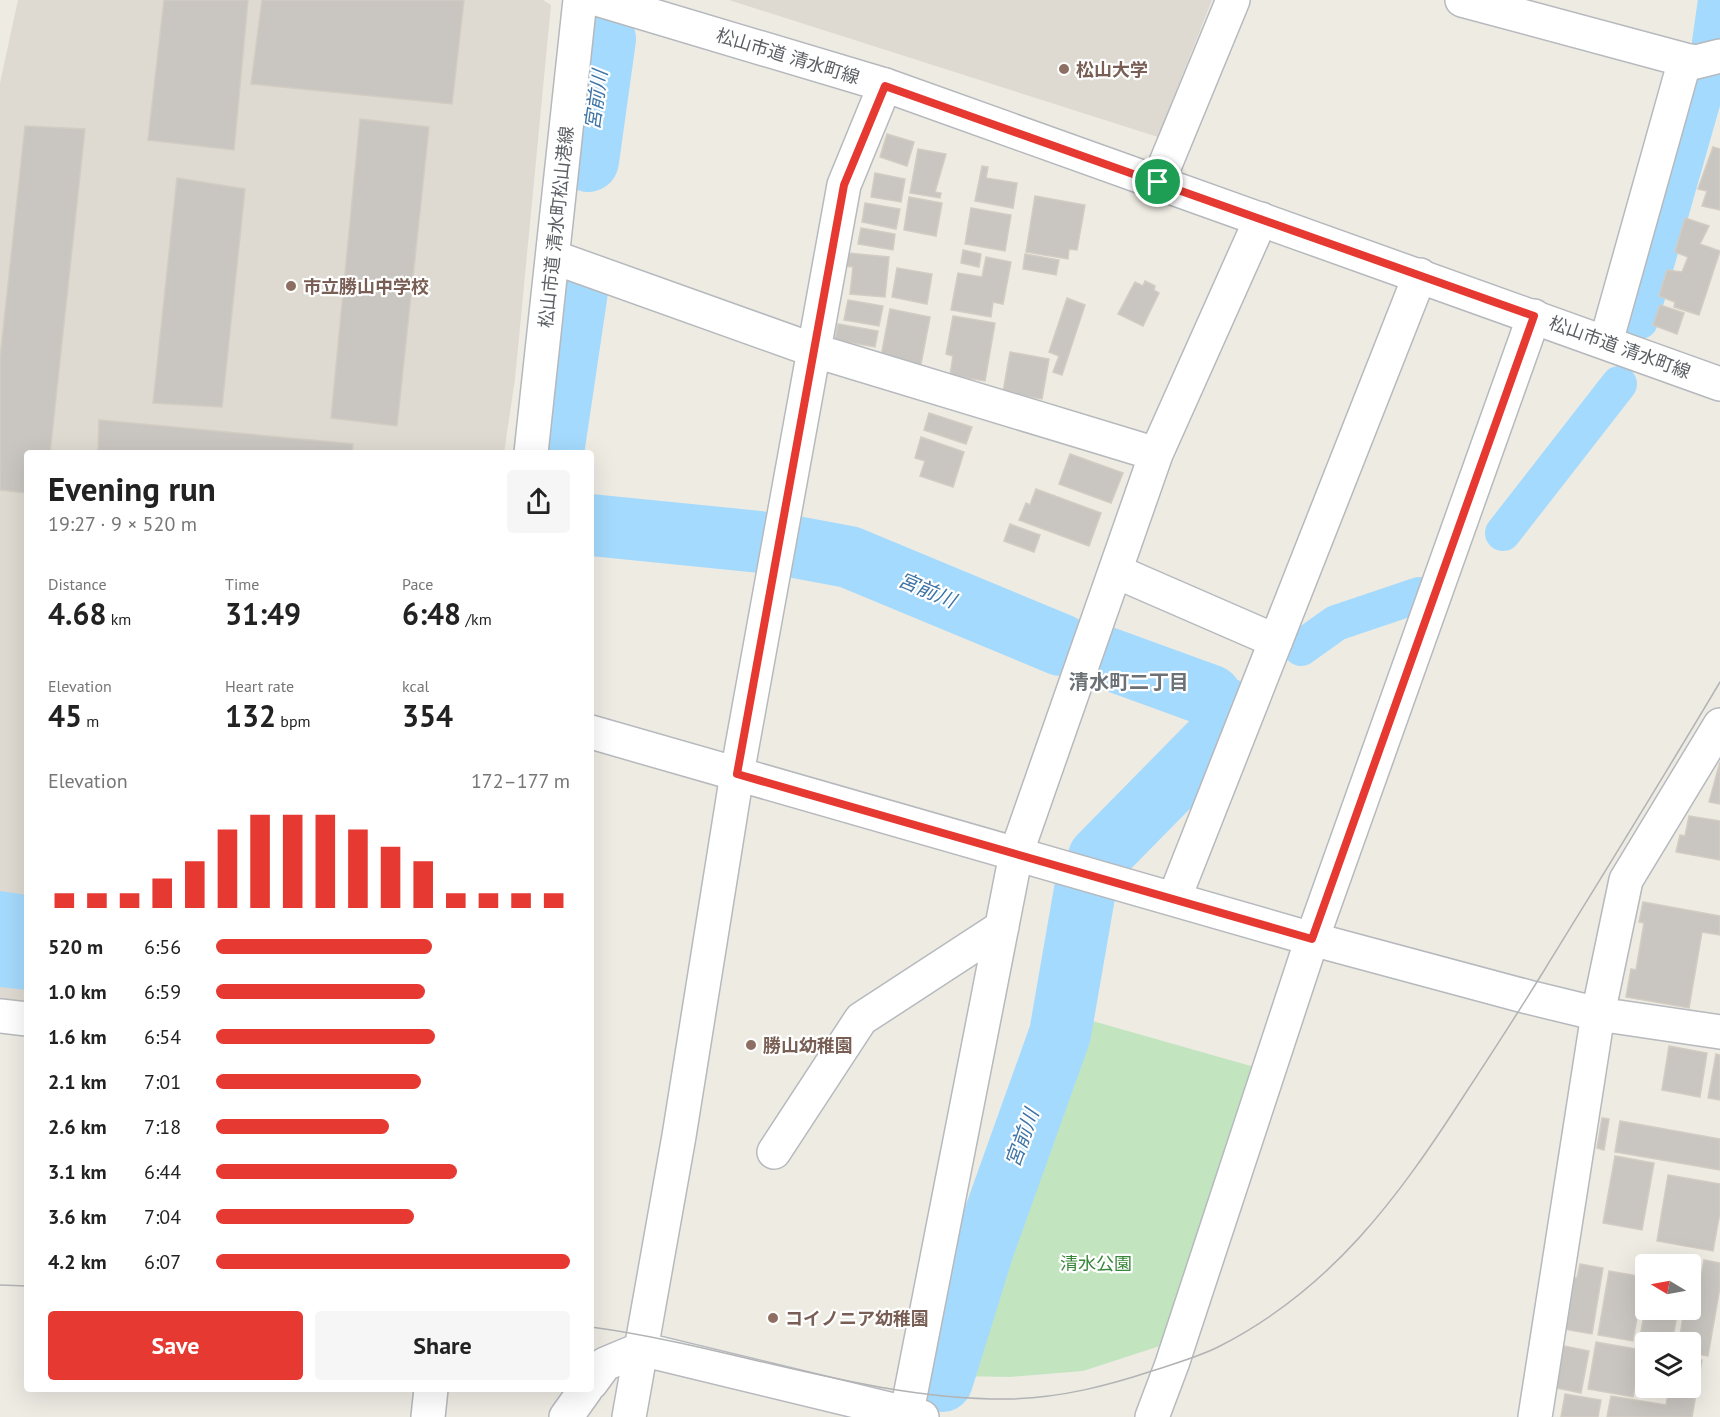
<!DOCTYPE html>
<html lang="en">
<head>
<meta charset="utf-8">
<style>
	:root { --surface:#fff; --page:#f6f6f6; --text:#222; --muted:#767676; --accent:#e53932 }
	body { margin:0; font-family:"PT Sans","Noto Sans JP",sans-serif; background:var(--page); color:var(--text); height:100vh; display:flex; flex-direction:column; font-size:22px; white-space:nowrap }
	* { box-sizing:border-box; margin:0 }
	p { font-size:20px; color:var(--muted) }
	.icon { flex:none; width:33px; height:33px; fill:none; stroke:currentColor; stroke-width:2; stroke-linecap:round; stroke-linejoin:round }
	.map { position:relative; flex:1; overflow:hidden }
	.sheet { position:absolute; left:24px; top:450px; width:570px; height:942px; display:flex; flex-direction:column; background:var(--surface); border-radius:6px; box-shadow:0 6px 24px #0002 }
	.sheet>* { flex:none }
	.needle { width:39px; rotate:280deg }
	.fabs { position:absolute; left:1635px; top:1254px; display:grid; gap:12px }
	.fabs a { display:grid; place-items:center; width:66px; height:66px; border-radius:6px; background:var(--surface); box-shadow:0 6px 24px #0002; font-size:30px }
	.pin { position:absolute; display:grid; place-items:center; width:51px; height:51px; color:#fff; margin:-26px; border:3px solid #fff; border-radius:50%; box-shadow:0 2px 6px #0007 }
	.round { display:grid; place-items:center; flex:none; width:63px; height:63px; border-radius:6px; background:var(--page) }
	.overview { display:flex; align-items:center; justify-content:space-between; height:102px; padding:0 24px }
	h1 { font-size:33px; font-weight:700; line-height:45px }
	.metrics { display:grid; grid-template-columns:repeat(3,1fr); gap:9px; height:102px; padding:6px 24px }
	.metrics div { display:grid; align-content:center }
	.metrics b { font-size:30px; font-weight:700 }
	.metrics small { font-size:16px; font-weight:400 }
	.metrics p { font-size:16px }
	.chart { height:168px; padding:12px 24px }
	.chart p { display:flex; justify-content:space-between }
	.chart svg { width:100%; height:108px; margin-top:6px; stroke:var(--accent); stroke-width:6 }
	.primary-button { display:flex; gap:12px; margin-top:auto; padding:12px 24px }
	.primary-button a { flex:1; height:69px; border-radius:6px; background:var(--accent); color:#fff; font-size:24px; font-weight:700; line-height:69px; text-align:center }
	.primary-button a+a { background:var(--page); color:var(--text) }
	ul { padding:0 24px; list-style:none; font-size:20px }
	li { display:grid; grid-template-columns:96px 72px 1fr; align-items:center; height:45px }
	li i { height:15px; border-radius:8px; background:var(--accent) }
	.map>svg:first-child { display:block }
	.education { fill:#dedad1 }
	.green { fill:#c2e5c0 }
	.water { fill:#a4dafd }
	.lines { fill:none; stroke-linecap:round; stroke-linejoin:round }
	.canal { stroke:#a4dafd; stroke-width:36 }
	.river { stroke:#a4dafd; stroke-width:62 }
	.building { fill:#c9c6c1; stroke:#d2ccc2; stroke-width:1.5 }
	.street-casing { stroke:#b6b9bd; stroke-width:36 }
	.secondary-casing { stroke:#b5b8bd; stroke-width:36 }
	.street { stroke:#fff; stroke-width:33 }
	.secondary { stroke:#fff; stroke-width:33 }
	.tram { stroke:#b2b3b4; stroke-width:1.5 }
	.route-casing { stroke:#fff; stroke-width:12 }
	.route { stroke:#e53932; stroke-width:8 }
	.education-dot { fill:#8d6e63; stroke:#fff; stroke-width:2 }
	.labels { text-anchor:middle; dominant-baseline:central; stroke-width:4.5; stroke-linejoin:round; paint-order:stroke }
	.street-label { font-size:18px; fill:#5b5f64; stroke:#fff }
	.education-label { font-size:18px; font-weight:bold; fill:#785e54; stroke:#fff; text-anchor:start }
	.park-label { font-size:18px; fill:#388638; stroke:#fff }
	.water-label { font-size:20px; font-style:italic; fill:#3f75a6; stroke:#fff }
	.neighbourhood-label { font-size:20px; font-weight:bold; fill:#6c7176; stroke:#fff }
</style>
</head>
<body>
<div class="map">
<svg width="1720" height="1417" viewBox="0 0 1720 1417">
	<rect width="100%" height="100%" fill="#eeebe3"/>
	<path class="education" d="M18,0H543L551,5L515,379L504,453H27V1004L0,1000V83Z
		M729,0H1212L1158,137Z"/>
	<path class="green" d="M1075,1016L1258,1068L1163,1345L1083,1371L1010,1377L955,1376Z"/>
	<path class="water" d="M0,891L27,895V990L0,987Z"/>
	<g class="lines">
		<path class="canal" d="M1710,42L1716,0
			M1640,321L1710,75
			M1503,533L1619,384
			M1301,648L1336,623L1419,595"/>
		<path class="river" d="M588,161L605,39
			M553,453L577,291
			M591,525L760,542
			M790,546L849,557L1061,645
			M1101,656L1211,696
			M1099,857L1221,733L1225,708
			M942,1381L983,1249L1060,1034L1085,890"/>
	</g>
	<path class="building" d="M164,0H248L234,150L148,140Z
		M262,0H464L452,104L251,84Z
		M360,119L429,127L397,426L331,418Z
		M25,126L85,129L50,453H27V493L0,490V359Z
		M887,134L914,142L907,166L880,157Z
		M1713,147L1720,149V210L1702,206L1707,191L1698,189Z
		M918,149L946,154L935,192L941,193L940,198L910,193Z
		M982,166L988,167L986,178L1017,183L1013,208L975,201Z
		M875,173L905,179L901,202L871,197Z
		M177,178L245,189L222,407L153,403Z
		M1035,196L1085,205L1077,250L1069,249L1068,259L1026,252Z
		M909,197L942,203L936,236L904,230Z
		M865,203L900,209L896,229L862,222Z
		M971,208L1011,215L1005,251L965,244Z
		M1685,218L1709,226L1700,244L1720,251L1699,315L1674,307L1675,302L1659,296L1667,270L1682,272L1688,257L1675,252Z
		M861,228L895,234L893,250L858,244Z
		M963,250L981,254L979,267L961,263Z
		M848,253L889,257L885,297L850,294L853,267L846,266Z
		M1025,254L1059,260L1056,275L1023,269Z
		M986,257L1011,262L1003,304L993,302L991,317L951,310L958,273L982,277Z
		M897,268L932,274L927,304L892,297Z
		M1145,281L1155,286L1154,290L1159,293L1143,326L1118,314L1135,282L1143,286Z
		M1067,298L1085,305L1062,375L1053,372L1059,356L1049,352Z
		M848,300L883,306L879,326L844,320Z
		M1660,305L1684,313L1677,334L1653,325Z
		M890,309L930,317L920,369L880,362Z
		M953,316L995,323L985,381L950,375L953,356L946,354Z
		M838,324L878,331L875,347L835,340Z
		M1010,352L1049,359L1042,399L1003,392Z
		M929,413L972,427L966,444L924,430Z
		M99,420L353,444L352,453H98Z
		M921,437L964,452L953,487L920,476L925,461L915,458Z
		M1070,454L1123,473L1111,503L1059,484Z
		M1036,489L1101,513L1089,546L1019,520L1026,503L1030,505Z
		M1010,524L1040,535L1034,552L1004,541Z
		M1720,762V804L1709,802Z
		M1689,816L1720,821V860L1676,852L1680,835L1685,836Z
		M1643,902L1720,916V935L1702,932L1689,1008L1626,997L1631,969L1636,970L1644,923L1639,922Z
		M1669,1046L1707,1053L1700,1097L1662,1090Z
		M1716,1054L1720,1055V1100L1708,1098Z
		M1602,1118L1609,1119L1604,1150L1597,1148Z
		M1620,1121L1720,1139V1170L1615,1152Z
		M1615,1156L1654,1163L1642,1230L1603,1223Z
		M1668,1175L1720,1184V1212L1713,1251L1657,1241Z
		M1704,1260L1720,1263V1287L1708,1356L1690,1353V1342H1679L1684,1310H1690V1286L1699,1287Z
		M1580,1264L1603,1268L1592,1334L1563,1329L1572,1277L1577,1278Z
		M1609,1271L1644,1277L1633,1341L1598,1335Z
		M1646,1305V1310H1678L1672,1342H1639Z
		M1596,1342L1642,1350L1633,1397L1588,1389Z
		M1559,1345L1589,1351L1581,1393L1552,1387Z
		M1690,1358L1702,1360L1692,1417H1607L1611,1396L1666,1405L1669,1388H1690Z
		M1565,1394L1601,1400L1598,1417H1561Z"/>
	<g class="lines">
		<g class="street-casing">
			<path id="street" d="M1462,0L1685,60L1696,62L1720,56
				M1158,182L1233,0
				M553,257L816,351L1156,454
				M1606,342L1685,60
				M1115,571L1276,641
				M591,732L1312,939L1528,997L1598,1014L1720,1032
				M1174,899L1420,275
				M0,1016L27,1019
				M774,1152L861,1019L1002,927
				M591,1383L605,1364L641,1349L922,1417
				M566,1417L586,1389
				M629,1417L679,1136L737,774L844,185L885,85
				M906,1417L1016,854L1156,454L1261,219
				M1152,1417L1172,1364L1312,939L1534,316
				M1535,1417L1598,1014L1626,880L1720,725"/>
		</g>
		<g class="secondary-casing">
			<path id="secondary" d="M600,0L885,85L1720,384
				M531,453L580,0
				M428,1417L431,1389"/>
		</g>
		<use href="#street" class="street"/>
		<use href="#secondary" class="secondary"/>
		<path class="tram" d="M0,1285L27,1286
			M591,1327C732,1346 866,1400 1009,1399C1060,1398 1107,1386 1155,1370C1176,1363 1198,1357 1218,1347C1331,1290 1398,1198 1465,1094C1492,1053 1519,1011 1545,969C1604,873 1663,778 1720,682"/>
	</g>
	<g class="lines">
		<g class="route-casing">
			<path id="route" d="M885,86L1534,316L1312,939L737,774L844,185Z"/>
		</g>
		<use href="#route" class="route"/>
	</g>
	<g class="education-dot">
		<circle cx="1064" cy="69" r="6"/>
		<circle cx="291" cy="286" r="6"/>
		<circle cx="751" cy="1045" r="6"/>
		<circle cx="773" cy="1318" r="6"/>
	</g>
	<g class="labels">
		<g class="street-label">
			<text transform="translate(788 56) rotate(17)">松山市道 清水町線</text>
			<text transform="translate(556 227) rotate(-84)">松山市道 清水町松山港線</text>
			<text transform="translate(1620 347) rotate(20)">松山市道 清水町線</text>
		</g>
		<g class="education-label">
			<text x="1076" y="69">松山大学</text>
			<text x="303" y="286">市立勝山中学校</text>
			<text x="763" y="1045">勝山幼稚園</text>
			<text x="785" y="1318">コイノニア幼稚園</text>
		</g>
		<g class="park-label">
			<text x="1096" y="1263">清水公園</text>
		</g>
		<g class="water-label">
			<text transform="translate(596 100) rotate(-82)">宮前川</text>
			<text transform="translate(927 590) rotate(23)">宮前川</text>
			<text transform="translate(1022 1138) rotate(-70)">宮前川</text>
		</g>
		<g class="neighbourhood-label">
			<text x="1129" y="682">清水町二丁目</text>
		</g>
	</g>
</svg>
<div class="fabs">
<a><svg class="needle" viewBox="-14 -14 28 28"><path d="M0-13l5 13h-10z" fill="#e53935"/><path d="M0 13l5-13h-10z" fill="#767676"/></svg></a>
<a><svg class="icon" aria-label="layers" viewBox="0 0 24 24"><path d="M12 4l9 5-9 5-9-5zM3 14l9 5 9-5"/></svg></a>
</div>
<div class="pin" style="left:1158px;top:182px;background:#1e9e55"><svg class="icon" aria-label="arrive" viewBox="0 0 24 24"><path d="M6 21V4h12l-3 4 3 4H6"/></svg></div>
<section class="sheet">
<div class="overview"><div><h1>Evening run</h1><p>19:27 · 9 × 520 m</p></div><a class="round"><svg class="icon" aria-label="share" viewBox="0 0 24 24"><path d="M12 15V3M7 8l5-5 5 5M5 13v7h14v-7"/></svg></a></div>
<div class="metrics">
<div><p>Distance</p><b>4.68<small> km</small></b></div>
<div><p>Time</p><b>31:49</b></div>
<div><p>Pace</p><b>6:48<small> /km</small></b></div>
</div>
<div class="metrics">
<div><p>Elevation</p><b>45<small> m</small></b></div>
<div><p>Heart rate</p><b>132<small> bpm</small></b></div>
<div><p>kcal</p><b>354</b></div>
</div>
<div class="chart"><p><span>Elevation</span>172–177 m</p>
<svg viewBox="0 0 160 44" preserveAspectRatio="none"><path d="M5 44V38M15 44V38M25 44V38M35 44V32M45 44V25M55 44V12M65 44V6M75 44V6M85 44V6M95 44V12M105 44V19M115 44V25M125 44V38M135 44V38M145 44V38M155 44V38"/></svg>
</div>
<ul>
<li><b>520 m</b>6:56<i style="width:61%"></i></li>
<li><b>1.0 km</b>6:59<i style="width:59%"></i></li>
<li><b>1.6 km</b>6:54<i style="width:62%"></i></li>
<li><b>2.1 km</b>7:01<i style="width:58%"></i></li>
<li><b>2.6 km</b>7:18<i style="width:49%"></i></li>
<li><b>3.1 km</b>6:44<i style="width:68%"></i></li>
<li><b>3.6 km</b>7:04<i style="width:56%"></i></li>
<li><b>4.2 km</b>6:07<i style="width:100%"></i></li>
</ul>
<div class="primary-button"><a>Save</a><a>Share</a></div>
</section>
</div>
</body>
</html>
